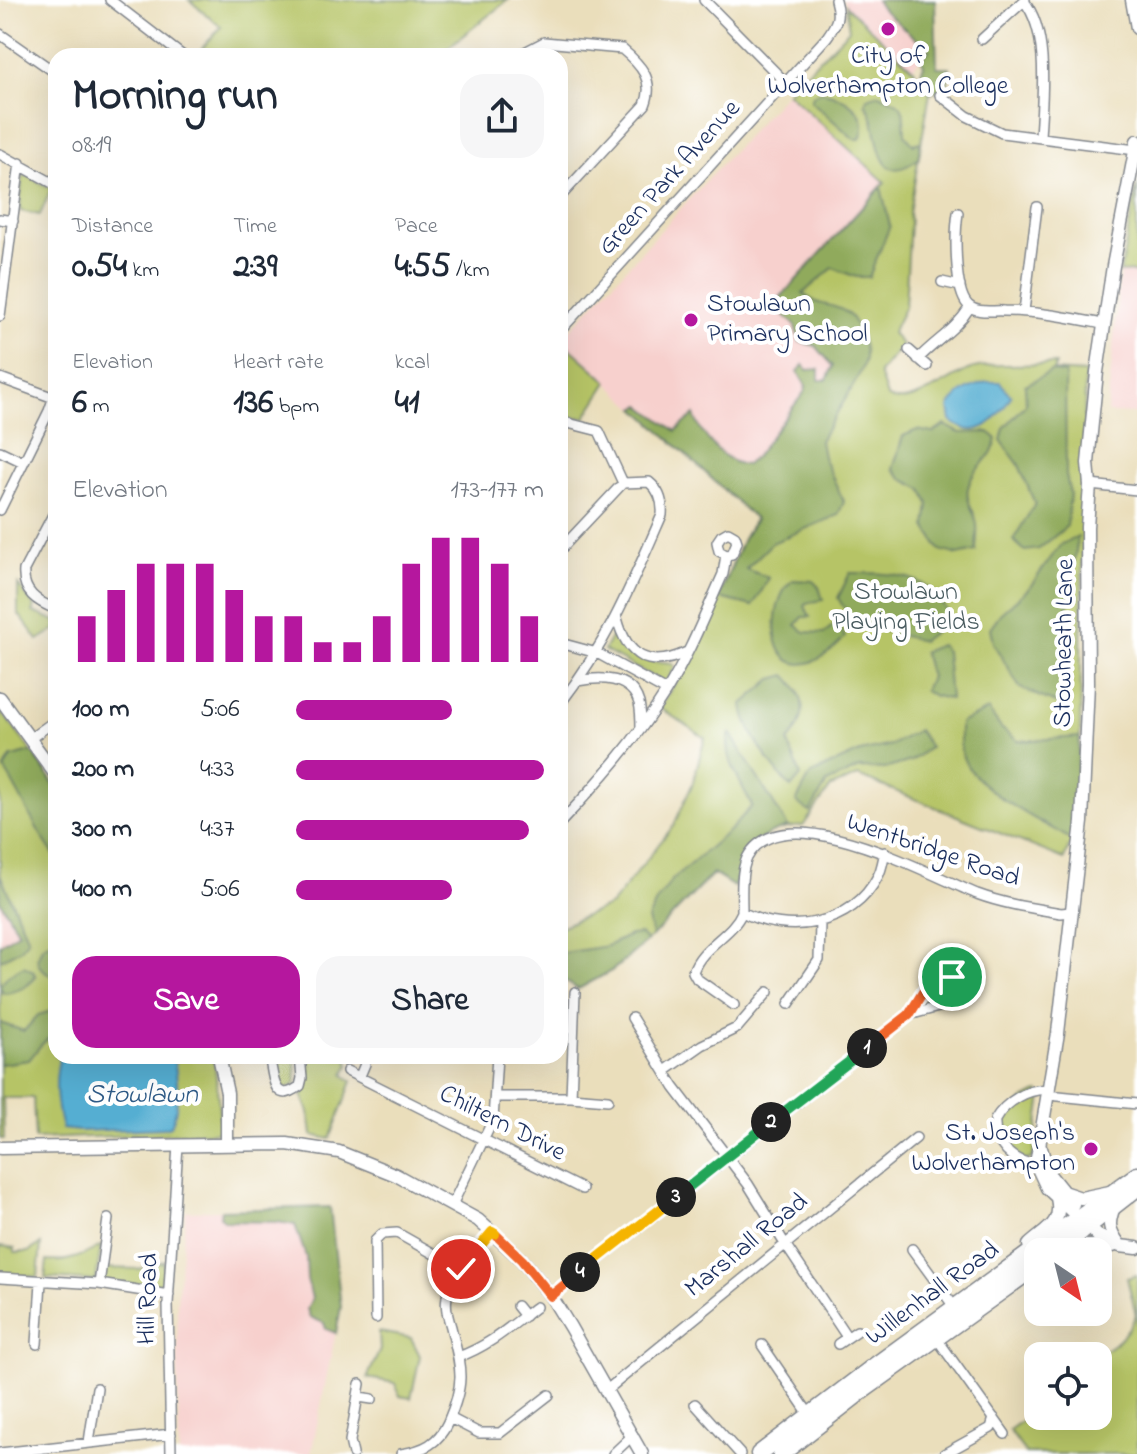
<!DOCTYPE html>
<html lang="en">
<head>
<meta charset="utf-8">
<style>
	:root { --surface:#fff; --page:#f6f6f7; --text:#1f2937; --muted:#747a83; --accent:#b5179e }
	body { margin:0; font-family:"Indie Flower",sans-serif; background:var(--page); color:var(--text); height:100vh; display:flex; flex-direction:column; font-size:30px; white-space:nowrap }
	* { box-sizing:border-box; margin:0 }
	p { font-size:26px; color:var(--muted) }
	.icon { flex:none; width:44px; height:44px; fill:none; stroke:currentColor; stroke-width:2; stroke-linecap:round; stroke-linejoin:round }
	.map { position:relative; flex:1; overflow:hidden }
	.sheet { position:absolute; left:48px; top:48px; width:520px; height:1016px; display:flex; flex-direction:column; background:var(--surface); border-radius:24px; box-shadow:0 8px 32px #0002 }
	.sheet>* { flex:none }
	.needle { width:52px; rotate:145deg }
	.tools { position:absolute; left:1024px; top:1238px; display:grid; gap:16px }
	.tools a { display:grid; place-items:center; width:88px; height:88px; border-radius:16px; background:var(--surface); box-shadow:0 8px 32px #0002; font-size:40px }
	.pin { position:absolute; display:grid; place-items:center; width:68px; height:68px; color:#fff; margin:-34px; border:4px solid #fff; border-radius:50%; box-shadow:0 2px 8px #0007 }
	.km { position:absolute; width:40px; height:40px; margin:-20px; border-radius:50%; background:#222; color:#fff; font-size:22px; line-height:40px; text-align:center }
	.round { display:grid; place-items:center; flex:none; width:84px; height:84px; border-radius:24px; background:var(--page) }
	.overview { display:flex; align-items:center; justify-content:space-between; height:136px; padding:0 24px }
	h1 { font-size:44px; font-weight:800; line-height:60px }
	.metrics { display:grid; grid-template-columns:repeat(3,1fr); gap:12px; height:136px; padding:8px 24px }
	.metrics div { display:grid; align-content:center }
	.metrics b { font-size:34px; font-weight:800 }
	.metrics small { font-size:22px; font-weight:400 }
	.metrics p { font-size:22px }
	.chart { height:224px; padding:16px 24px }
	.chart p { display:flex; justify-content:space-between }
	.chart svg { width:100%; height:144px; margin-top:8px; stroke:var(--accent); stroke-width:6 }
	.action { display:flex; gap:16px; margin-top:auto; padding:16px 24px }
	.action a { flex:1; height:92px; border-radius:24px; background:var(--accent); color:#fff; font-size:32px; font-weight:800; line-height:92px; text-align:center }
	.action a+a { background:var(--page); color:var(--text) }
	ul { padding:0 24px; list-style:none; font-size:26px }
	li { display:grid; grid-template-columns:128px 96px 1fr; align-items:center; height:60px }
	li i { height:20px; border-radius:10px; background:var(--accent) }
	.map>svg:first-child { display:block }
	.built { fill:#f7d0cd }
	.green { fill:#b6c466; stroke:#687a62; stroke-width:2 }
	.forest { fill:#90aa5b; stroke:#566c5c; stroke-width:2 }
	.water { fill:#54aed2; stroke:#386e98; stroke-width:2 }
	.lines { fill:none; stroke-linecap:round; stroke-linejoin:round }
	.street-casing { stroke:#82868c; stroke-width:12 }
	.secondary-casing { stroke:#82868c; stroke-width:15 }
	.highway-casing { stroke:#82868c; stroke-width:19 }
	.street { stroke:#fff; stroke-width:9 }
	.secondary { stroke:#fff; stroke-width:12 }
	.highway { stroke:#fff; stroke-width:16 }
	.split-1-casing { stroke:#fff; stroke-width:16 }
	.split-2-casing { stroke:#fff; stroke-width:16 }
	.split-3-casing { stroke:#fff; stroke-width:16 }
	.split-4-casing { stroke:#fff; stroke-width:16 }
	.split-5-casing { stroke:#fff; stroke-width:16 }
	.split-6-casing { stroke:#fff; stroke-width:16 }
	.split-1 { stroke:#f0652b; stroke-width:10 }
	.split-2 { stroke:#22a559; stroke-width:10 }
	.split-3 { stroke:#22a559; stroke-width:10 }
	.split-4 { stroke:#f5b400; stroke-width:10 }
	.split-5 { stroke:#f0652b; stroke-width:10 }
	.split-6 { stroke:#f5b400; stroke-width:10 }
	.poi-dot { fill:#b5179e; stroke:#fff; stroke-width:3 }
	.labels { text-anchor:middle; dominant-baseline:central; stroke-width:8; stroke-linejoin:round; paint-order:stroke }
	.poi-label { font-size:26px; fill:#1b2f5e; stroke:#fff }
	.street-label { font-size:26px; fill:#1b2f5e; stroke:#fff }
	.park-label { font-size:26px; fill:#4a5c60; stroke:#fff }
	.water-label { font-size:28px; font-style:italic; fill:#2f5b87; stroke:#fff }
</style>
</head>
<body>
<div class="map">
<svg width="1137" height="1454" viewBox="0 0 1137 1454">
	<rect width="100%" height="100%" fill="#fff"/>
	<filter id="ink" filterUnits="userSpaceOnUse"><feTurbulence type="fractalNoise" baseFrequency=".0125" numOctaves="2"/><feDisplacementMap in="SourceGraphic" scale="16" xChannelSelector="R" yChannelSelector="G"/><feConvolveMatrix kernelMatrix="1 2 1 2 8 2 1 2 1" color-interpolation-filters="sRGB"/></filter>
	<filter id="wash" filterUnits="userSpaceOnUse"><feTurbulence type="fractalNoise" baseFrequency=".006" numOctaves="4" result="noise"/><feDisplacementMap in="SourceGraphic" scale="32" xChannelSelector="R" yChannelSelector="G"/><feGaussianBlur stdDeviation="1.8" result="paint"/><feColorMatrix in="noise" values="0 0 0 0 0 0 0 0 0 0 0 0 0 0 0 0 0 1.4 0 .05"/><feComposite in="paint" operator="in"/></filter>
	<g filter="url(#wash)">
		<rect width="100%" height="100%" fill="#eadebb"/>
		<path class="built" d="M843,0H876L881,8L929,50L912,68L846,6Z
			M787,92L885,182L779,299L845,358L756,520L561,340Z
			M1137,272V414L1107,413L1120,273Z
			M0,901L19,932L0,944Z
			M330,1207L341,1307L311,1454H179L177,1302L186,1211Z"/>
		<path class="green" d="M189,0H508L437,56H195L221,27Z
			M846,6L912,68L930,93L909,213L910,222L905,306L892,333L902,345L879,373L887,397C908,410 948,379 968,370C983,363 1036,365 1056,364L1053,371L1085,373L1080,737L1072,840L1064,859L858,776L831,787L803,826C756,830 747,845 734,887L713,874L647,941L613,970L578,989L560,978V927L611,905L674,825L692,785L705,738L660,708L700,640L743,539L845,358L779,299L885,182L787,92L849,30Z
			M27,175L51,189L40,215L20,211L22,177Z
			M1137,185V272L1120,273Z
			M561,340L608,382L585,418L560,416Z
			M18,585L35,607L33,612L56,621V629L38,640L18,613Z
			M612,636H616C636,661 644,661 673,664L675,667L667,681H660L604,650Z
			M0,710L44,768L56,788V1056H211L215,1066L221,1132L35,1139L33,1098H3L4,1139H0V944L19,932L0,901Z
			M943,978L953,986L954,997L918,1008L937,980Z
			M275,1056H295L296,1084L286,1089L280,1087C276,1077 277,1067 275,1056Z
			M303,1056H347L349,1065L344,1075L352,1081L330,1139L312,1135L309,1112L302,1094L305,1083Z
			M1039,1092L1042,1096L1033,1158L1025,1161C1005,1140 986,1129 1017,1106C1024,1100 1030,1094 1039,1092Z
			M41,1244L38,1277L0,1274V1246L15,1248V1252H28Z
			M101,1246L96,1281L45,1278L47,1261C67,1263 83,1256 101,1246Z
			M164,1261L162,1282L158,1286L104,1282V1268L139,1269Z
			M1137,1275V1454H1026L1009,1430L1038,1409V1416H1098V1356H1093C1114,1347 1126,1336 1136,1315L1127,1278Z
			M379,1332L411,1338L420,1356L411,1398L400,1396L395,1383L367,1378L380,1350Z"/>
		<path class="forest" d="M876,0H935L937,67H950L946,94L940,90L930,93L919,77L924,65L921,59L929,50L881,8Z
			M821,91C843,96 873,112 860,139H854L811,101L813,95Z
			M879,94C907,105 903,106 905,134L913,144L921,142L918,159C870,195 883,122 865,104L867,98Z
			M881,187L890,226L869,277H856L833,268L803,293C820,309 833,302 847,313C856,320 866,347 865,358C864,374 829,423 820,441L823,457L844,502L838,515L772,543L746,569L769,578L753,606L719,598L743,539L756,520L636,408L641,405L676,431L694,415C701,434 724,464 746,465L756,456L805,391L806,386L798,372L803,365L807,370L819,369V380H827L833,366L816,346L800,342L794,324L776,308L779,299Z
			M1052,371L1065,374L1066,475L1070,494L1067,526L1039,549L1025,551L1013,540L1035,504L1019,465L1001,440L1004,428L1026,404L1025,385Z
			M945,425L960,433L989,432L997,439C994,459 972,467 968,488C965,502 976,512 977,525C978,533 976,543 976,551L958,555L940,550L926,526L929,504L922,489L904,480L893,469L903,436L917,430L933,433Z
			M1078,537L1067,610V704L1060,705L1020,688L993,643L990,628L1000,614L1029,588L1061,544Z
			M850,573C877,573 911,572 933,591C941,598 945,610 951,619L922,641L853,623L838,598Z
			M793,580L813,581L819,587L823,600L807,603L805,606L810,617H803L796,625L805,632L824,633L836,623L845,637C832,654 798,679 781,652C770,633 776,593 793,580Z
			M940,645L946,651L950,699L934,696L924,690L930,677L923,652Z
			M786,675C808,697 808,719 788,742L801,776L791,788C773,768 745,731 743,704L772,679Z
			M988,710L1001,728L1018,741L1080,737L1072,840C1041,821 974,791 962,755C959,746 960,733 960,723Z
			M918,730L930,747L911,761L885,769L859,768L827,783L810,812L796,802L811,774L860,752L891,745Z
			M730,733L788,827C751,837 744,854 734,887L713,873L652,937L648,919L656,902L672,880L731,829L752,806C742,783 722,758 730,733Z
			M32,752L56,788V857C34,830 23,797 4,769L11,757Z
			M0,874L28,939L21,949L0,960V944L19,932L0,901Z
			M640,934L647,941L613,970L578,989L560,978V955L563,953L607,946L630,935Z
			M55,939L56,975L53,977L40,967L37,959L42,947Z
			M24,966L33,971L36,977C27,988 16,992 3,993L0,985L8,975Z
			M51,1011L56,1012V1032L41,1045L29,1060L0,1064V1023L24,1031L38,1015Z
			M330,1207L341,1307L336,1333L326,1329L324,1323L310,1317L307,1309L312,1298L307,1280L306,1257L295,1225L277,1222L224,1221L220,1216L221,1210Z"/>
		<path class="water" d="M987,382H1000L1011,396C998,419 978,443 951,421L949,407C958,392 970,387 987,382Z
			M60,1056H173C178,1076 180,1106 171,1126L164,1128L79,1131L62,1129C56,1105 53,1080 60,1056Z"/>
	</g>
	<g filter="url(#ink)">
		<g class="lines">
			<g class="street-casing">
				<path id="street" d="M110,0L183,56
					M704,0L786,83
					M1024,1C1050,33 1042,98 1040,137
					M0,34L56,73
					M982,39L1025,0
					M517,56L544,42L622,49C641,65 655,80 645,105L560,197
					M940,95L967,116L1002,133L1136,150
					M0,154L56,185
					M958,213C955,232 954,291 968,305C977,314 992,310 1004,311C1037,311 1071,318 1103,324
					M0,219L13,221
					M942,282L960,286
					M1024,311L1037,207
					M0,316L20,163
					M560,331L827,37C837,23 840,17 835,0
					M909,350L927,366
					M918,359C937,339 955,331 970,307
					M0,378L54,398
					M560,421L599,431L623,483
					M0,451L23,462
					M1090,485L1137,490
					M56,509L24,570C22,592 37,602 56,609
					M0,510L49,411L56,391
					M560,550L623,483L649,482C660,491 663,502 662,515C631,586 608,642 560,704
					M617,618C627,657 649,670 687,652
					M560,643L597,653L666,691
					M577,681C599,677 631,675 639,703C641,711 641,721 641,729
					M31,738L56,720
					M560,823C599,782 636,740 666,692C689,655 705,614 723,574L726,555L719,551L717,542L721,536L728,532L735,536L737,542L732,554L726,555
					M742,912C742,896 740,873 747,858C781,792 932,876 977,894C1004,904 1032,908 1061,913L1071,912
					M789,1004L819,960L820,923
					M734,1005L697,979L693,972C701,946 732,936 742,912C788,936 853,926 878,876C882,869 883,859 885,852
					M632,1018L674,1087L748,1184L785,1244L847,1337
					M269,1056C274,1075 272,1107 300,1086L302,1078L300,1056
					M347,1071L582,1189
					M665,1071L702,1045L737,1028L768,992
					M360,1076L365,1064
					M1049,1095L1137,1104
					M497,1097H571L608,1100
					M571,1097L575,992
					M1036,1164C1014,1164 993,1144 995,1120C1005,1102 1029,1087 1050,1090
					M452,1205L493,1120L497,1056
					M912,1249L955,1308
					M0,1278L99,1284L169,1295
					M99,1284L108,1219
					M551,1296L909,1015L953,1003L959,989L947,972L935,973L909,1015
					M517,1306L525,1316
					M376,1318L375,1241L382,1234L397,1233L461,1269
					M935,1336L1005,1434
					M37,1344L41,1282
					M838,1344L857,1331
					M762,1345L809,1414
					M458,1357C489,1346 511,1326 536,1307
					M608,1389L916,1138
					M359,1397L372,1399
					M695,1404L740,1454
					M450,1418L479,1433H500L549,1395
					M89,1442L97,1388
					M0,1453L171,1434
					M171,1454L168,1304L178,1145
					M353,1454L350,1441L360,1384
					M401,1454C424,1450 438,1444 448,1422C466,1381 461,1369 451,1327C448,1317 445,1307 447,1297C451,1272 477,1250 492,1232
					M613,1454L633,1435
					M944,1454L991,1428L994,1418"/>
			</g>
			<g class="secondary-casing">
				<path id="secondary" d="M1132,0L1137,28
					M1137,141L1113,266L1097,372L1088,463L1090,485L1087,527L1088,683L1082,822L1058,1033L1036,1164L1047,1188L1098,1236L1120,1246L1137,1248
					M0,698L56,775
					M219,1056L227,1093V1144
					M0,1148L287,1144L339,1152L396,1175L478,1220L522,1260L551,1296L570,1327L642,1454
					M1041,1148L1048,1173L1073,1204
					M1063,1192L1081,1198L1110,1192
					M1114,1207C1108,1223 1108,1229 1119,1244
					M1029,1245C1046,1229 1063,1225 1057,1198
					M1060,1250L1076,1246H1113"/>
			</g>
			<g class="highway-casing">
				<path id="highway" d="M1055,1252L1137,1188
					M759,1454L869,1370L1137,1175
					M781,1454L862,1391L1038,1265"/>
			</g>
			<use href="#street" class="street"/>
			<use href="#secondary" class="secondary"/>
			<use href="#highway" class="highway"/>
		</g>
	</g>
	<g class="lines" filter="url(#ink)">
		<g class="split-1-casing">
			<path id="split-1" d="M867,1048L909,1015L935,973L947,972L952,977"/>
		</g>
		<g class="split-2-casing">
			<path id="split-2" d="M771,1122L867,1048"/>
		</g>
		<g class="split-3-casing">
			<path id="split-3" d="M676,1197L771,1122"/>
		</g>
		<g class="split-4-casing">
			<path id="split-4" d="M580,1272L676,1197"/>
		</g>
		<g class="split-5-casing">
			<path id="split-5" d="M495,1234L522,1260L551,1296L580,1272"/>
		</g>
		<g class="split-6-casing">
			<path id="split-6" d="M461,1269L492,1232L495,1234"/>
		</g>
		<use href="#split-1" class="split-1"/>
		<use href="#split-2" class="split-2"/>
		<use href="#split-3" class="split-3"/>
		<use href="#split-4" class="split-4"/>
		<use href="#split-5" class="split-5"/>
		<use href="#split-6" class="split-6"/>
	</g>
	<g class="poi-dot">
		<circle cx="888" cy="29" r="8"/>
		<circle cx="691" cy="320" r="8"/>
		<circle cx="1091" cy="1149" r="8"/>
	</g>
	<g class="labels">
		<g class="poi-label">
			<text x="888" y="57">City of<tspan x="888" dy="30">Wolverhampton College</tspan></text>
			<text x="707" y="305" text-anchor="start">Stowlawn<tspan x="707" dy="30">Primary School</tspan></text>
			<text x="1075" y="1134" text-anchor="end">St. Joseph's<tspan x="1075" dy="30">Wolverhampton</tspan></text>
		</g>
		<g class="street-label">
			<text transform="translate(670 178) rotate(-48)">Green Park Avenue</text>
			<text transform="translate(1065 643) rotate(-89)">Stowheath Lane</text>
			<text transform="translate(933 851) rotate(19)">Wentbridge Road</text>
			<text transform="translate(502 1124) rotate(27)">Chiltern Drive</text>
			<text transform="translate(747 1246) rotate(-39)">Marshall Road</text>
			<text transform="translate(933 1294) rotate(-36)">Willenhall Road</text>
			<text transform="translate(149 1299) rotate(-88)">Hill Road</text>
		</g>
		<g class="park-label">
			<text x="906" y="593">Stowlawn<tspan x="906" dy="30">Playing Fields</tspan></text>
		</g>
		<g class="water-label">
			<text x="142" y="1095">Stowlawn</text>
		</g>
	</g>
</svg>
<div class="tools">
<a><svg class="needle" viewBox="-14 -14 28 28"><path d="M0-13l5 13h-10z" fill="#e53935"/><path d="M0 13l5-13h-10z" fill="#747a83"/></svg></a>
<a><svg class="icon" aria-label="locate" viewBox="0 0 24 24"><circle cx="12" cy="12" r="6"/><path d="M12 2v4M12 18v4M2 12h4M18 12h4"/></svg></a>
</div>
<div class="pin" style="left:952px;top:977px;background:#1e9e55"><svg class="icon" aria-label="arrive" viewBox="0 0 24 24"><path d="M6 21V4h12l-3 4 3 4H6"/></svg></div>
<div class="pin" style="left:461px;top:1269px;background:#d93025"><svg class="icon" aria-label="check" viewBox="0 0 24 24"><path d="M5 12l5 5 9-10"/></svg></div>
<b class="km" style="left:867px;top:1048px">1</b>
<b class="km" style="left:771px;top:1122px">2</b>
<b class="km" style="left:676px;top:1197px">3</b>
<b class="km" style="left:580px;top:1272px">4</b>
<section class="sheet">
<div class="overview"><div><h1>Morning run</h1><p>08:19</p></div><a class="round"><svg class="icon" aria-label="share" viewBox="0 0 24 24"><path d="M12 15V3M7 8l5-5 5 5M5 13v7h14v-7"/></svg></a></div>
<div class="metrics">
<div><p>Distance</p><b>0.54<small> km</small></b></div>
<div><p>Time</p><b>2:39</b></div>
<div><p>Pace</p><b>4:55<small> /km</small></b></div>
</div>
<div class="metrics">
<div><p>Elevation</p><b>6<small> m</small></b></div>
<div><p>Heart rate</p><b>136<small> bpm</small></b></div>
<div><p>kcal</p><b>41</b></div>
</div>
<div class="chart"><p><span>Elevation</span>173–177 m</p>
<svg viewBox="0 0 160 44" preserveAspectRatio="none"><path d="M5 44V30M15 44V22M25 44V14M35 44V14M45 44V14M55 44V22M65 44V30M75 44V30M85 44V38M95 44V38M105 44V30M115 44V14M125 44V6M135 44V6M145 44V14M155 44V30"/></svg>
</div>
<ul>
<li><b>100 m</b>5:06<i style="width:63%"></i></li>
<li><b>200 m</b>4:33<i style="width:100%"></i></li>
<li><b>300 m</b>4:37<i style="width:94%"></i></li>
<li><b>400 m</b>5:06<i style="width:63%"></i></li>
</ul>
<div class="action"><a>Save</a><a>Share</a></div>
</section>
</div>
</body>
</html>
